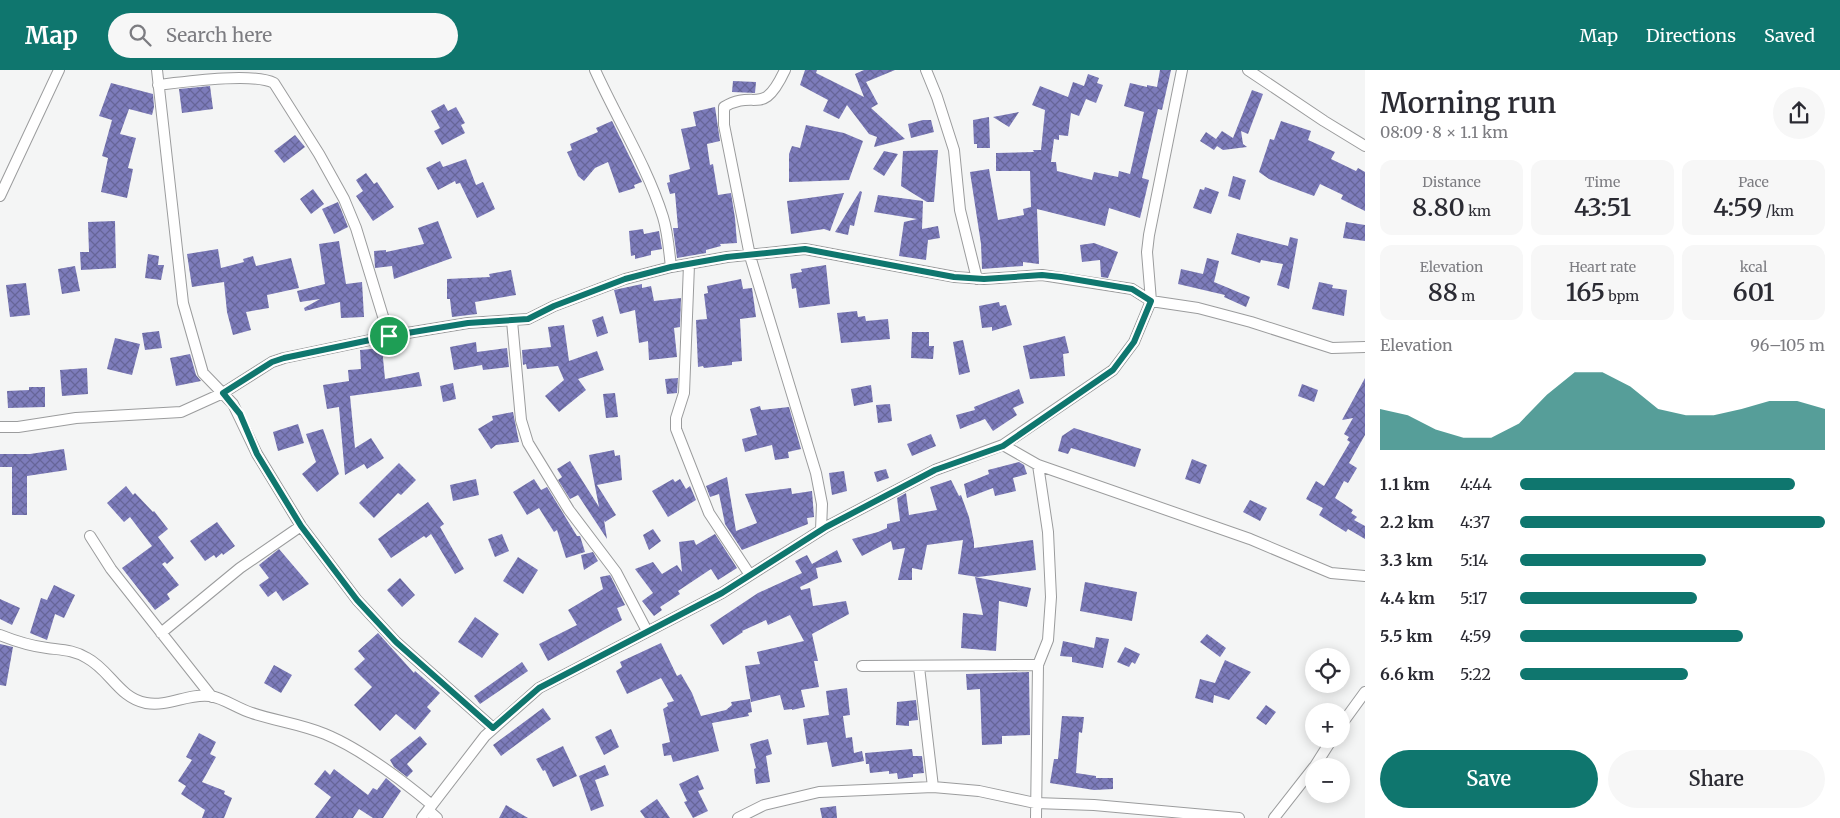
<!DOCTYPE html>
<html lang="en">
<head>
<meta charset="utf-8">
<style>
	:root { --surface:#fff; --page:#f7f7f7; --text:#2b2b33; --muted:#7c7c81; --accent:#0f766e }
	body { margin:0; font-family:Merriweather,serif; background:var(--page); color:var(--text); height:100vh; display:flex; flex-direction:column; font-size:19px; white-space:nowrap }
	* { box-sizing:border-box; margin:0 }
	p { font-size:16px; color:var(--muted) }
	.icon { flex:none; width:28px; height:28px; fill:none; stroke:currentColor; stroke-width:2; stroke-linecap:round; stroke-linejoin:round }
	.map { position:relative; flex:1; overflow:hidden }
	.details { display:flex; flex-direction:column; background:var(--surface); width:475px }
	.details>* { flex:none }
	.controls { position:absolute; left:1305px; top:578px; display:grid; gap:10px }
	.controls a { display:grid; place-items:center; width:45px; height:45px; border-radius:50%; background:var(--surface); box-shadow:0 2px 12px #0003; font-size:25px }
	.pin { position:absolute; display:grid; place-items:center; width:42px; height:42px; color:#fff; margin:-21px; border:2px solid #fff; border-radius:50%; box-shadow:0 1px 5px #0007 }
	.round { display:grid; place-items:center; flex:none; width:52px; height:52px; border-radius:26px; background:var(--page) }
	.summary { display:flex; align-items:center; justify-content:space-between; height:85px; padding:0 15px }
	h1 { font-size:28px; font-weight:600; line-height:38px }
	.stats { display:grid; grid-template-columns:repeat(3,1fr); gap:8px; height:85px; padding:5px 15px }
	.stats div { display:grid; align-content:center; border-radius:12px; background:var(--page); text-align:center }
	.stats b { font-size:25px; font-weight:600 }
	.stats small { font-size:14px; font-weight:400 }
	.stats p { font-size:14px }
	.chart { height:140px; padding:10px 15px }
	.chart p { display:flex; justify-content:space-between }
	.chart svg { width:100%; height:90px; margin-top:5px; fill:var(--accent); opacity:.7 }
	.primary-button { display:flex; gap:10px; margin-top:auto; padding:10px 15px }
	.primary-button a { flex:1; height:58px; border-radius:30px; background:var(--accent); color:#fff; font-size:20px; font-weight:600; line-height:58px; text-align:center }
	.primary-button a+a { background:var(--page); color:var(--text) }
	ul { padding:0 15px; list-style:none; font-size:16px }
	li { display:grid; grid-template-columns:80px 60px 1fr; align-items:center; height:38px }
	li i { height:12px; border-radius:6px; background:var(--accent) }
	header { display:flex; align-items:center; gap:30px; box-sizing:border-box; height:70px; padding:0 25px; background:var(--accent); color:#fff }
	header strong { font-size:24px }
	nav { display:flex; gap:28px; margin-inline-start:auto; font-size:18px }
	.search { width:350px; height:45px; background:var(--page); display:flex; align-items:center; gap:12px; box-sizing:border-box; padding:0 18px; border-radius:28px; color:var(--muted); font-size:19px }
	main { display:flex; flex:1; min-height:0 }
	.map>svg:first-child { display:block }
	.building { fill:url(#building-cross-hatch) }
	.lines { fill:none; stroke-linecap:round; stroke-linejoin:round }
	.minor-casing { stroke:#9b9c9d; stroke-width:12 }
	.minor { stroke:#fff; stroke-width:10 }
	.route-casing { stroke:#fff; stroke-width:10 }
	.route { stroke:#0f766e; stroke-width:6 }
</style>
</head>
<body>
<header>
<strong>Map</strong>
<div class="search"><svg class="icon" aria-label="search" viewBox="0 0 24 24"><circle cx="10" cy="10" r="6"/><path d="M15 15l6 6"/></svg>Search here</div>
<nav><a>Map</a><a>Directions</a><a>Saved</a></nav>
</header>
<main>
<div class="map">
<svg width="1365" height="748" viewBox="0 0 1365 748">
	<defs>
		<pattern id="building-cross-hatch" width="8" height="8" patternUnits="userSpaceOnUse" patternTransform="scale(1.25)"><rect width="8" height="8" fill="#7d7cbb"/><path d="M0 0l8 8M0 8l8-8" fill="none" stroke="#666598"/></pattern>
	</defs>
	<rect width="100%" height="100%" fill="#f4f5f5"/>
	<path class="building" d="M805,0H817L816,3L864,27L855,4L864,0H895L866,12L878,34L871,38L905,69L874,77L877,67L869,64L847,35L839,49L823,41L828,30L800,15Z
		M1160,0H1171L1162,40L1158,39L1142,108L1149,110L1140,148L1109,138L1105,156L1037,139L1039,194L1023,192V196L982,199L981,174L970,102L989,99L998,150L1024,145L1023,139L1031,137L1030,101H996V83L1034,82L1033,80H1041L1045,40L1032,35L1040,16L1068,27L1073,12L1084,16L1088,4L1099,8L1097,13L1103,15L1096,33L1086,29L1079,46L1071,43L1068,66L1059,65V70L1054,69L1051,92H1056L1057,101L1092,110L1094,102L1118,107L1119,101L1130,104L1144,42L1124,36L1130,13L1147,17V15L1157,17Z
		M733,11L756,12L755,23L732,22Z
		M111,13L153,24L154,37L152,45L129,39L120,64L136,68L128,98L133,99L127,128L101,122L108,88L102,86L112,50L99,46Z
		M210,16L213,39L182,43L179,19Z
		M1252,20L1263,24L1248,64L1241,61L1243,74L1247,77L1223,80L1217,76L1214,80L1200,71L1206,62L1216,69L1222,61L1233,68Z
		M444,34L448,41L456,37L465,53L461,55L465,63L442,75L434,61L440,58L431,41Z
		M715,37L720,71L707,74L710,95L713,94L718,125L731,123L735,148L737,173L720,174L721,176L706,180V183L677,188L673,158H678L675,123L670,124L667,113L670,112L669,105L690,99L681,59L696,56L693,42Z
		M1019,42L1009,57L993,47Z
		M989,47L990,78H977V74H974L973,50Z
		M923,50H931L934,62L911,68L908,54Z
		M612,51L642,112L634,115L635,118L619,123L608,92L595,98L584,111L578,106L567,82L572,80L570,74L598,62L596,58Z
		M1281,51L1311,61L1308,70L1335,82L1331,89L1356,101L1358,98L1365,102V141L1341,129L1343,125L1320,114L1314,126L1269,109L1259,102L1270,69L1274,70Z
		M806,55L844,63L863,71L849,110L789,112V84L792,76L800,78Z
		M295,65L305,77L284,93L274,81Z
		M938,80L934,132H927L901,116L903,81Z
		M884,81L898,84L884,106L873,99Z
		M466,89L476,115L483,112L495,139L477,148L460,113L456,114L455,111L438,120L426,98L440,91L443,97Z
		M366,103L374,114L377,112L394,137L373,151L356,126L363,121L356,110Z
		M1233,106L1246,110L1240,130L1228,126Z
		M1205,117L1219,122L1211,144L1193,138L1200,119L1204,120Z
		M313,119L324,134L311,144L300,129Z
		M860,121L862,122L854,156L850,155L848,165L835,162Z
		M844,123L830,161L824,159L791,164L787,131Z
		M878,125L923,131L922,159L938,156L940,168L928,170L926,190L899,186L904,152L917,149L874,142Z
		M338,132L348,157L334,164L322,139Z
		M115,151L116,198L81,200L80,182H89L88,152Z
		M438,151L452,188L394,209L392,196L375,198L374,181L386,180V182L424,174L418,158Z
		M1346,152L1365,155V171L1343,168Z
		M643,159L644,164L659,161L662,179L651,181V185L635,189V185L631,186L629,161Z
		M1237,163L1288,176L1290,167L1298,169L1289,219L1277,215L1283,194L1261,190L1260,193L1231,184Z
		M339,171L346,214L362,212L364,247L341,248L340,232L305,241L304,238L320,229L300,232L297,221L325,214L319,174Z
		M1094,173L1118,182L1108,208L1101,207L1100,190L1082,192L1080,175Z
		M218,179L221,198L244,192L243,189L253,186L256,196L291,188L299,218L267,225L269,238L246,242L251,260L233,265L227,242L224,212L192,217L187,184Z
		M148,184L159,186L158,195H164L161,210L145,208Z
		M1207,188L1219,191L1214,212L1250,227L1246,237L1224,227L1225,225L1178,214L1181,199L1203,204Z
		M826,195L830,234L799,238L796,218L792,219L790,204L802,202L801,199Z
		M75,196L80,221L62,224L58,199Z
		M511,200L516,225L475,232L477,244L452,247L450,229H447V209L490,207L489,204Z
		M741,209L743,219L752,218L756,247L740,249L742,291L732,292V295L704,298L703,296L698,297L696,250L707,249L704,224L708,223L707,216Z
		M1319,212L1333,215L1332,218L1347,220L1344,246L1312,239Z
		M26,213L30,245L10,247L6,215Z
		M642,214V218L651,216L654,231L681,228L680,257L674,258L677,287L649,290L648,271L639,273L635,240L620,244L614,220Z
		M999,232L1000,236L1006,235L1012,255L992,261V257L982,258L979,236Z
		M857,241L858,247L865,246L866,251L888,249L890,269L841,273L837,243Z
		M603,246L608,263L597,267L592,250Z
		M564,255L569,291L597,281L604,300L578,309L586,320L559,342L545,326L564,310L558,296L527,299L526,294L523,295L522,280L551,277L548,257Z
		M159,261L162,278L145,280L142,263Z
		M912,262H929V276H934L933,289L911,288Z
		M1065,266L1069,283L1063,284L1065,306L1030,309L1023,276Z
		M115,268L140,274L132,305L107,299Z
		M963,270L970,302L959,305L953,272Z
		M476,272L477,282L507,278L509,297L483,300L482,295L454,300L450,277Z
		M382,278L385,309L419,302L422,316L350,326L355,378L371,368L384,388L367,399L364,394L345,405L339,337L327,339L323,315L349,311L348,300L361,299L360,280Z
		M190,284L196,305L201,311L176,316L170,288Z
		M87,298L88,324L62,326L60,300Z
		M678,308L677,323L667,324L665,309Z
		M1365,308V365L1349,393L1357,398L1348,413L1344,411L1335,428L1353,440L1351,443L1357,447L1354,450L1365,456V469L1348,459L1346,462L1319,445L1323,438L1306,429L1316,411L1324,416L1350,372L1347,370L1349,367L1344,364L1353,348L1342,350Z
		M453,313L456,329L443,332L440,316Z
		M1302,314L1318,320L1314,332L1298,326Z
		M871,315L873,332L854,336L851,319Z
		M29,317H45V337L8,338L7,321L29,320Z
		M1019,319L1024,333L1013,338L1017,345L993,361L985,349L960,359L956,345L975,340L974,337Z
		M615,323L618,347L606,348L603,324Z
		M890,334L892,351L878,353L876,335Z
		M760,336L761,340L789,337L801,379L788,382L789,388L775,390L772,375L745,382L742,369L757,365L750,339Z
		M513,342L519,372L496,375L491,379L478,359L493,350L492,346Z
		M298,354L304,373L278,381L273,362Z
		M1074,358L1141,379L1135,397L1071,378L1068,384L1058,381L1062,366Z
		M323,359L339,404L317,422L302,404L316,392L306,364Z
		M931,364L936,376L912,386L907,374Z
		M64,379L67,400L27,406V445H12V397H0V384H30Z
		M614,380L615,386L620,385L622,410L597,415L616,445L605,452L604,450L607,469L578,425L570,429L558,410L562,407L557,399L570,391L599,437L589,385Z
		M1192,389L1207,395L1200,414L1185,409Z
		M1019,392L1024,395L1027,404L1013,408L1016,421L995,426L993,418L967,428L964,414L989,404L988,400Z
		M399,393L416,410L401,425L398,423L374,448L359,433Z
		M886,399L889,408L877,412L874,402Z
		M844,401L847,421L832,425L829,403Z
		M727,407L736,461L757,453L745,424L791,418L792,424L812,421L814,447L807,448L808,454L742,480L725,454L719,424L710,427L706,416Z
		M476,409L479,425L453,431L450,415Z
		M534,409L541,420L547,417L577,466H580L585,482L566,488L557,460L554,462L539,438L527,445L513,422Z
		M673,409L675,412L680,409L686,419L690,416L696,430L668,447L652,421Z
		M951,410L959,426L961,425L969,447L974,472V478L1033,470L1036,500L978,507L958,504L963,470L927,475L922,500L912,498V510H898L905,478L893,480L891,471L862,486L852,469L878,462L887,458V454L900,451L897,428L906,423L909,445L937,440L930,417Z
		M126,416L133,425L135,423L153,442L154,441L168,459L158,467L174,488L167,494L165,492L162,494L179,515L167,524L170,529L155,540L122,498L152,476L130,447L124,452L107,433Z
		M1250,430L1267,438L1260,451L1243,442Z
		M428,432L444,454L440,457L464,499L455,504L431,464L426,468L424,466L391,488L378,469Z
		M217,452L235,476L223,485L222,483L216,488L214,485L205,491L190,471Z
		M653,459L661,471L649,480L643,465Z
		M502,464L509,481L495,487L488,469Z
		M715,464L737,498L718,510L711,499L678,521L680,524L660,537L662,540L654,546L642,531L653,523L635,499L653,492L662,504L677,495L682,502L679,472L694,470L696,475Z
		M279,479L309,514L283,531L276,521L268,527L259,515L269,508L259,495Z
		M837,480L842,492L816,498L818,508L800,517L801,520L810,518L813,536L846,531L849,544L812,564L818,591H814L819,617L801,620L805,637L792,640V639L784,640L780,625L751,632L745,596L760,594L757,582L804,571L790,545L768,555L766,550L742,561L743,562L723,575L710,555L758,523L802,503L795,491L807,485L812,494Z
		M593,482L598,491L584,500L581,485Z
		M518,487L538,500L523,524L503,511Z
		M610,505L625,535L617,538L622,550L548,591L539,574L577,555L568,540L603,519L600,507Z
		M975,507L1031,518L1027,537L999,531L996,581L961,578L963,543L983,545Z
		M400,508L415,525L402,537L387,520Z
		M1085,512L1137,522L1132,551L1080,541Z
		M54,515L75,525L64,548L55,544L47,570L30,563L41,528L47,530Z
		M0,529L20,538L12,555L0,549Z
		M475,547L499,564L482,588L458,572Z
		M378,563L414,603L415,601L440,623L427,637L431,641L415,660L396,644L380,661L354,635L372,617L354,599L365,589L358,581Z
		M1207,564L1226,578L1220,587L1200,572Z
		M1096,567L1109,569L1103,598L1072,592V587L1060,586L1063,571L1094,578Z
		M661,573L677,606L681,604L692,623L701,646L726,640L732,635L731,632L750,629L752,642L748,643L749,646L712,653L719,681L673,692L671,685L664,686L662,674L670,672L663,639L668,636L667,633L674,631L661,608L627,624L616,601L622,597L620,592Z
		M0,574L13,577L6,616L0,615Z
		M1125,577L1140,584L1135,594L1132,592L1129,597L1117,592Z
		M1225,590L1251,602L1229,630L1214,625L1213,633L1195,628L1200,609L1215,613Z
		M522,592L528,601L480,634L474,626Z
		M274,595L292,605L281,623L264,613Z
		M1029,602L1030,665L1002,666V674L982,675L980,619L967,620L966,604Z
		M847,618L850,645L843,646L846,668L852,667L854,683L862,681L864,691L832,697L827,672L807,675L803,649L829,645L826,621Z
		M916,630L918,650L909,651V656L896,655L897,632Z
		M1266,635L1276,642L1266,655L1256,648Z
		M543,638L551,649L501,686L493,675Z
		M1062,646L1084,647L1082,663L1079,662L1076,703L1096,706V708H1113V719L1094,720L1050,713L1054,689H1058Z
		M611,659L619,677L604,685L595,667Z
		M199,663L216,672L210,684L216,687L202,712L225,721L224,724L232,728L224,748H202L205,740L181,724L186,716L178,711L192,690L186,687Z
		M420,666L427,674L407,694L413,701L407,707L394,697L390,690Z
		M768,669L772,684L766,686L770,712L756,714L754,699L756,698L750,674Z
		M563,676L577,706L553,717L545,700L543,701L536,689Z
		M912,679L913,686H922L924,703L913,704V707L898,709L897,703L889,704V701L870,703L869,694H866L865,683Z
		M605,695L609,705L595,710L604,736L591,741L579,706Z
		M334,699L368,725L373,718L377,720L386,708L401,721L383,748H373L359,739L353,748H315L331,727L314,714L325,700L330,705Z
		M698,705L704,719L698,721L708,741L693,748L684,732L687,731L679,714Z
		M657,729L670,748H645L640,741Z
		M506,735L528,748H499Z
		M836,736L837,748H822L820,738Z"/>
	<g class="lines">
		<g class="minor-casing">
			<path id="minor" d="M157,0L183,233L203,303L233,334L257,384L301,456L357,530L396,572L493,658
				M595,0C617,49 647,96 663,147C668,163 669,181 671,197
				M785,0C762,49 756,18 724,37V55L750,186L816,403L822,434L821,460
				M926,0L937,27L954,80L960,140L977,209
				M1248,0L1324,51L1365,76
				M158,15C183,12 253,2 274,13L319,84L344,129L356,158L389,266
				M0,126L59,0
				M689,195L684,323L676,348V359L709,443L750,505
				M512,251L521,350L528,373L569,440L616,502L647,561
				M0,357H18L76,348L181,342L223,323L272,292L284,288L389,266L468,253L528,249L554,236L625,209L671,197L727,187L805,179L955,207L984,209L1042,205L1132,219L1151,231L1198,238L1251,252L1332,278L1365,277
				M1003,375L1038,395L1250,469L1331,503L1365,506
				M90,466L111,499L212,627
				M161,563L240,498L301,456
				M0,565C15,571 31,576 47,578C62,580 74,580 87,588C110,600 119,628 146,633C169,637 188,623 210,626C224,628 238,639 252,643C276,651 301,654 325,664C359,678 403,711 432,735
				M862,596L1038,595
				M919,597L933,717
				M1341,655L1365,622
				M1315,696L1332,669
				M428,740L437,748
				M422,748L485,666L539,618L722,523L826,457L935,400L1003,375L1113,300L1134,272L1151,231L1147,182L1149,165L1182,0
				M738,748L764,735L819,722L933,717L979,721L1035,733L1094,735L1239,748
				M1036,748L1038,595L1048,570L1051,527L1048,462L1038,395
				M1274,748L1314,697"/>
		</g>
		<use href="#minor" class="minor"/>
	</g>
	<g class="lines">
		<g class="route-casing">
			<path id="route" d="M805,179L954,207L984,209L1042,205L1061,207L1132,219L1151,231L1134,272L1113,300L1003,376L935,400L826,457L722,523L539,618L493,658L396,572L357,530L301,456L257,384L240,344L223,323L272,292L284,288L389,266L468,253L528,249L554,236L625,209L671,197L727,187Z"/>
		</g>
		<use href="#route" class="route"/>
	</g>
</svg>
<div class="controls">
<a><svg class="icon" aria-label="locate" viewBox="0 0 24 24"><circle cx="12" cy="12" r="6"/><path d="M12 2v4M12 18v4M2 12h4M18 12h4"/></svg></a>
<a>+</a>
<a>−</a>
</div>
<div class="pin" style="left:389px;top:266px;background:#1e9e55"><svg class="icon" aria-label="arrive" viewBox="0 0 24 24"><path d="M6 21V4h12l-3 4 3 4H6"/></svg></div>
</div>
<section class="details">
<div class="summary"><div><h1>Morning run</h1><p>08:09 · 8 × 1.1 km</p></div><a class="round"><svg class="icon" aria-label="share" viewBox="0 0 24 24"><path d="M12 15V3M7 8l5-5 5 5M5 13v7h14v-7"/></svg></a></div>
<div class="stats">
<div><p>Distance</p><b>8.80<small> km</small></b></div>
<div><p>Time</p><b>43:51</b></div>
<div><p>Pace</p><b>4:59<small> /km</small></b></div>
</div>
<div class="stats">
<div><p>Elevation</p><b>88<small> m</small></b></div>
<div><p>Heart rate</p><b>165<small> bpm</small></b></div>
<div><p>kcal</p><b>601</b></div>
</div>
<div class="chart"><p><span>Elevation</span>96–105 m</p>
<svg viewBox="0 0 160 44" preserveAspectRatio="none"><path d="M0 44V24L10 27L20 34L30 38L40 38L50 31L60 17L70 6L80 6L90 13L100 24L110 27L120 27L130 24L140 20L150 20L160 24V44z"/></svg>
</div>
<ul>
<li><b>1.1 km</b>4:44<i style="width:90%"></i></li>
<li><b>2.2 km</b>4:37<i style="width:100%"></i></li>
<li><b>3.3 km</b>5:14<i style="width:61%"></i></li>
<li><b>4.4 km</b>5:17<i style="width:58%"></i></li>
<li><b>5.5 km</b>4:59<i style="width:73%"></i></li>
<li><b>6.6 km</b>5:22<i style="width:55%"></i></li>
</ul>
<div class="primary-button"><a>Save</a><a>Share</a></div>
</section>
</main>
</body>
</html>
